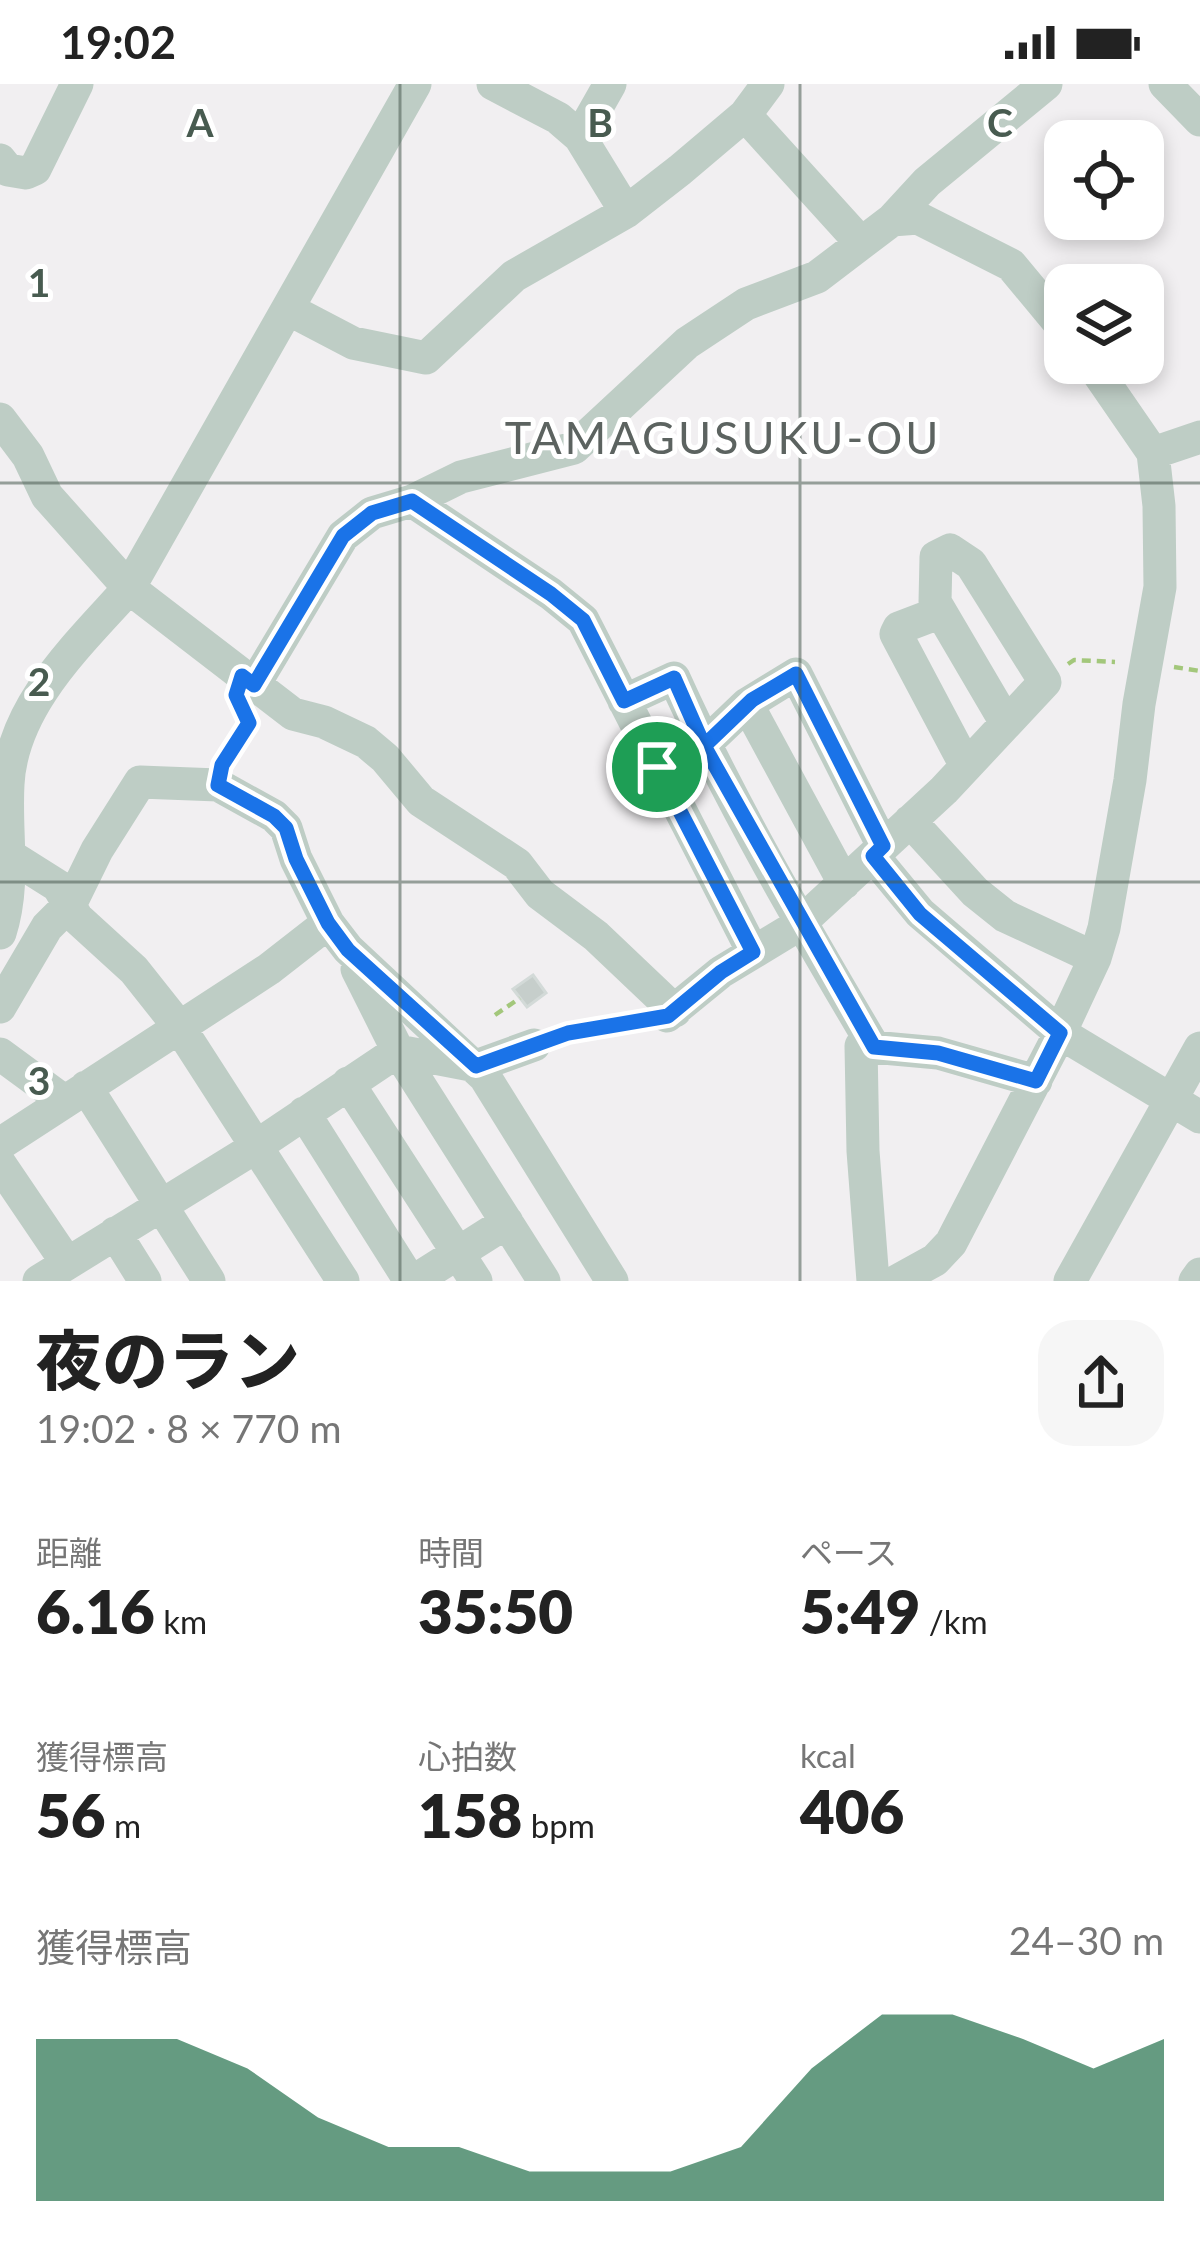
<!DOCTYPE html>
<html lang="ja">
<head>
<meta charset="utf-8">
<style>
	:root { --surface:#fff; --page:#f6f6f6; --text:#222; --muted:#767676; --accent:#24724d }
	body { margin:0; font-family:Lato,"Noto Sans JP",sans-serif; background:var(--page); color:var(--text); height:100vh; display:flex; flex-direction:column; font-size:45px; white-space:nowrap }
	* { box-sizing:border-box; margin:0 }
	p { font-size:39px; color:var(--muted) }
	.icon { flex:none; width:66px; height:66px; fill:none; stroke:currentColor; stroke-width:2; stroke-linecap:round; stroke-linejoin:round }
	.map { position:relative; height:1197px; overflow:hidden }
	.sheet { display:flex; flex-direction:column; background:var(--surface); flex:1 }
	.sheet>* { flex:none }
	.buttons { position:absolute; left:1044px; top:36px; display:grid; gap:24px }
	.buttons a { display:grid; place-items:center; width:120px; height:120px; border-radius:24px; background:var(--surface); box-shadow:0 6px 18px #0003; font-size:60px }
	.pin { position:absolute; display:grid; place-items:center; width:102px; height:102px; color:#fff; margin:-51px; border:6px solid #fff; border-radius:50%; box-shadow:0 3px 12px #0007 }
	.round { display:grid; place-items:center; flex:none; width:126px; height:126px; border-radius:36px; background:var(--page) }
	.overview { display:flex; align-items:center; justify-content:space-between; height:204px; padding:0 36px }
	h1 { font-size:66px; font-weight:800; line-height:90px }
	.figures { display:grid; grid-template-columns:repeat(3,1fr); gap:18px; height:204px; padding:12px 36px }
	.figures div { display:grid; align-content:center }
	.figures b { font-size:60px; font-weight:800 }
	.figures small { font-size:33px; font-weight:400 }
	.figures p { font-size:33px }
	.chart { height:336px; padding:24px 36px }
	.chart p { display:flex; justify-content:space-between }
	.chart svg { width:100%; height:216px; margin-top:12px; fill:var(--accent); opacity:.7 }
	.status { display:flex; justify-content:space-between; align-items:center; height:84px; padding:0 60px; background:var(--surface); direction:ltr }
	.status svg { height:33px; fill:currentColor }
	.map>svg:first-child { display:block }
	.building { fill:#c6cecb; stroke:#d3dad8; stroke-width:3 }
	.lines { fill:none; stroke-linecap:round; stroke-linejoin:round }
	.path { stroke:#a3c77b; stroke-width:4.5; stroke-dasharray:9 6; stroke-linecap:butt }
	.minor { stroke:#becdc5; stroke-width:33 }
	.route-casing { stroke:#fff; stroke-width:24 }
	.route { stroke:#1a73e8; stroke-width:15 }
	.grid { fill:none; stroke:#485b50; stroke-width:3; stroke-opacity:0.55 }
	.labels { text-anchor:middle; dominant-baseline:central; stroke-width:10; stroke-linejoin:round; paint-order:stroke }
	.quarter-label { font-size:45px; letter-spacing:3px; fill:#5c6360; stroke:#fff }
	.grid-label { font-size:39px; text-anchor:middle; font-weight:bold; fill:#485b50; stroke:#fff; stroke-width:10; stroke-linejoin:round; paint-order:stroke }
</style>
</head>
<body>
<div class="status"><b>19:02</b><svg viewBox="0 0 49 12"><path d="M0 12V9h3v3zM5 12V6h3v6zM10 12V3h3v9zM15 12V0h3v12zM26 1h20v11H26zM47 4h2v5h-2z"/></svg></div>
<div class="map">
<svg width="1200" height="1197" viewBox="0 0 1200 1197">
	<rect width="100%" height="100%" fill="#f1eff1"/>
	<path class="building" d="M533,891L546,909L527,923L513,905Z"/>
	<g class="lines">
		<path class="path" d="M1068,580L1074,576L1115,578
			M1174,583L1200,587
			M227,673L249,639L246,632
			M495,931L520,914
			M561,951L638,937"/>
		<path class="minor" d="M493,0L558,34L580,53L626,128
			M1165,0L1200,36
			M745,31L861,159
			M580,53L610,0
			M0,76L8,86L26,89L35,85L77,0
			M892,136L927,98L1046,0
			M288,225L353,259L426,274L514,192L626,128L680,86L745,31L768,0
			M0,335L28,372L47,412L129,504L293,630L324,638L366,658L385,674L421,717L517,780L540,810L596,852L675,927
			M1153,369L1200,353
			M412,417L551,510L583,536L753,868
			M941,528L899,544L896,550L966,682
			M254,601L343,452L372,429L412,417L461,393L574,364L687,259L746,220L817,193L892,136L918,134L1011,181L1065,246
			M624,617L674,594C732,722 803,843 874,963
			M747,620L796,590L883,762
			M657,683L704,661L747,620L844,799
			M910,737L975,808L1005,832L1095,874
			M873,772L920,829L1060,949L1200,1033
			M12,773L58,802L77,834L134,886L180,944L343,1197
			M0,849C16,799 5,751 8,700C12,621 80,559 129,504L415,0
			M357,885L398,967L544,1197
			M0,923L47,843L71,819L97,766L140,698L218,701L274,732L286,744L296,775L328,839L348,865L485,993L612,1197
			M667,932L721,888L797,842L944,706C978,670 1011,634 1045,598L971,480L950,466L936,473L935,518L1006,639
			M0,970L64,1017
			M348,999L476,1197
			M86,1003L209,1197
			M304,1029L410,1197
			M0,1060L269,885L328,839
			M0,1080L67,1179
			M115,1149L145,1197
			M39,1197L243,1071L398,967L476,982L534,961
			M414,1197L507,1138
			M873,1197L863,1067L861,962L938,969L1036,997
			M897,1197L935,1176L951,1159L1060,949L1095,874L1104,844L1130,696L1139,620L1160,503L1159,422L1153,369L1091,279
			M1070,1197L1200,964
			M1195,1197L1200,1190"/>
	</g>
	<g class="lines">
		<g class="route-casing">
			<path id="route" d="M657,683L753,868L721,888L668,932L568,949L476,982L348,866L328,839L296,775L286,744L274,732L218,701L222,681L249,639L236,611L242,592L254,601L343,452L372,429L412,417L551,510L583,536L624,617L674,594L704,662L874,963L938,969L1036,997L1060,949L920,830L873,772L883,762L796,590L752,616L704,662L657,683"/>
		</g>
		<use href="#route" class="route"/>
	</g>
	<path class="grid" d="M400,0V1197M800,0V1197M0,399H1200M0,798H1200"/>
	<g class="labels">
		<g class="quarter-label">
			<text x="723" y="353">TAMAGUSUKU-OU</text>
		</g>
	</g>
	<g class="grid-label">
		<text x="200" y="53">A</text>
		<text x="600" y="53">B</text>
		<text x="1000" y="53">C</text>
		<text x="39" y="213">1</text>
		<text x="39" y="612">2</text>
		<text x="39" y="1011">3</text>
	</g>
</svg>
<div class="buttons">
<a><svg class="icon" aria-label="locate" viewBox="0 0 24 24"><circle cx="12" cy="12" r="6"/><path d="M12 2v4M12 18v4M2 12h4M18 12h4"/></svg></a>
<a><svg class="icon" aria-label="layers" viewBox="0 0 24 24"><path d="M12 4l9 5-9 5-9-5zM3 14l9 5 9-5"/></svg></a>
</div>
<div class="pin" style="left:657px;top:683px;background:#1e9e55"><svg class="icon" aria-label="arrive" viewBox="0 0 24 24"><path d="M6 21V4h12l-3 4 3 4H6"/></svg></div>
</div>
<section class="sheet">
<div class="overview"><div><h1>夜のラン</h1><p>19:02 · 8 × 770 m</p></div><a class="round"><svg class="icon" aria-label="share" viewBox="0 0 24 24"><path d="M12 15V3M7 8l5-5 5 5M5 13v7h14v-7"/></svg></a></div>
<div class="figures">
<div><p>距離</p><b>6.16<small> km</small></b></div>
<div><p>時間</p><b>35:50</b></div>
<div><p>ペース</p><b>5:49<small> /km</small></b></div>
</div>
<div class="figures">
<div><p>獲得標高</p><b>56<small> m</small></b></div>
<div><p>心拍数</p><b>158<small> bpm</small></b></div>
<div><p>kcal</p><b>406</b></div>
</div>
<div class="chart"><p><span>獲得標高</span>24–30 m</p>
<svg viewBox="0 0 160 44" preserveAspectRatio="none"><path d="M0 44V11L10 11L20 11L30 17L40 27L50 33L60 33L70 38L80 38L90 38L100 33L110 17L120 6L130 6L140 11L150 17L160 11V44z"/></svg>
</div>
</section>
</body>
</html>
